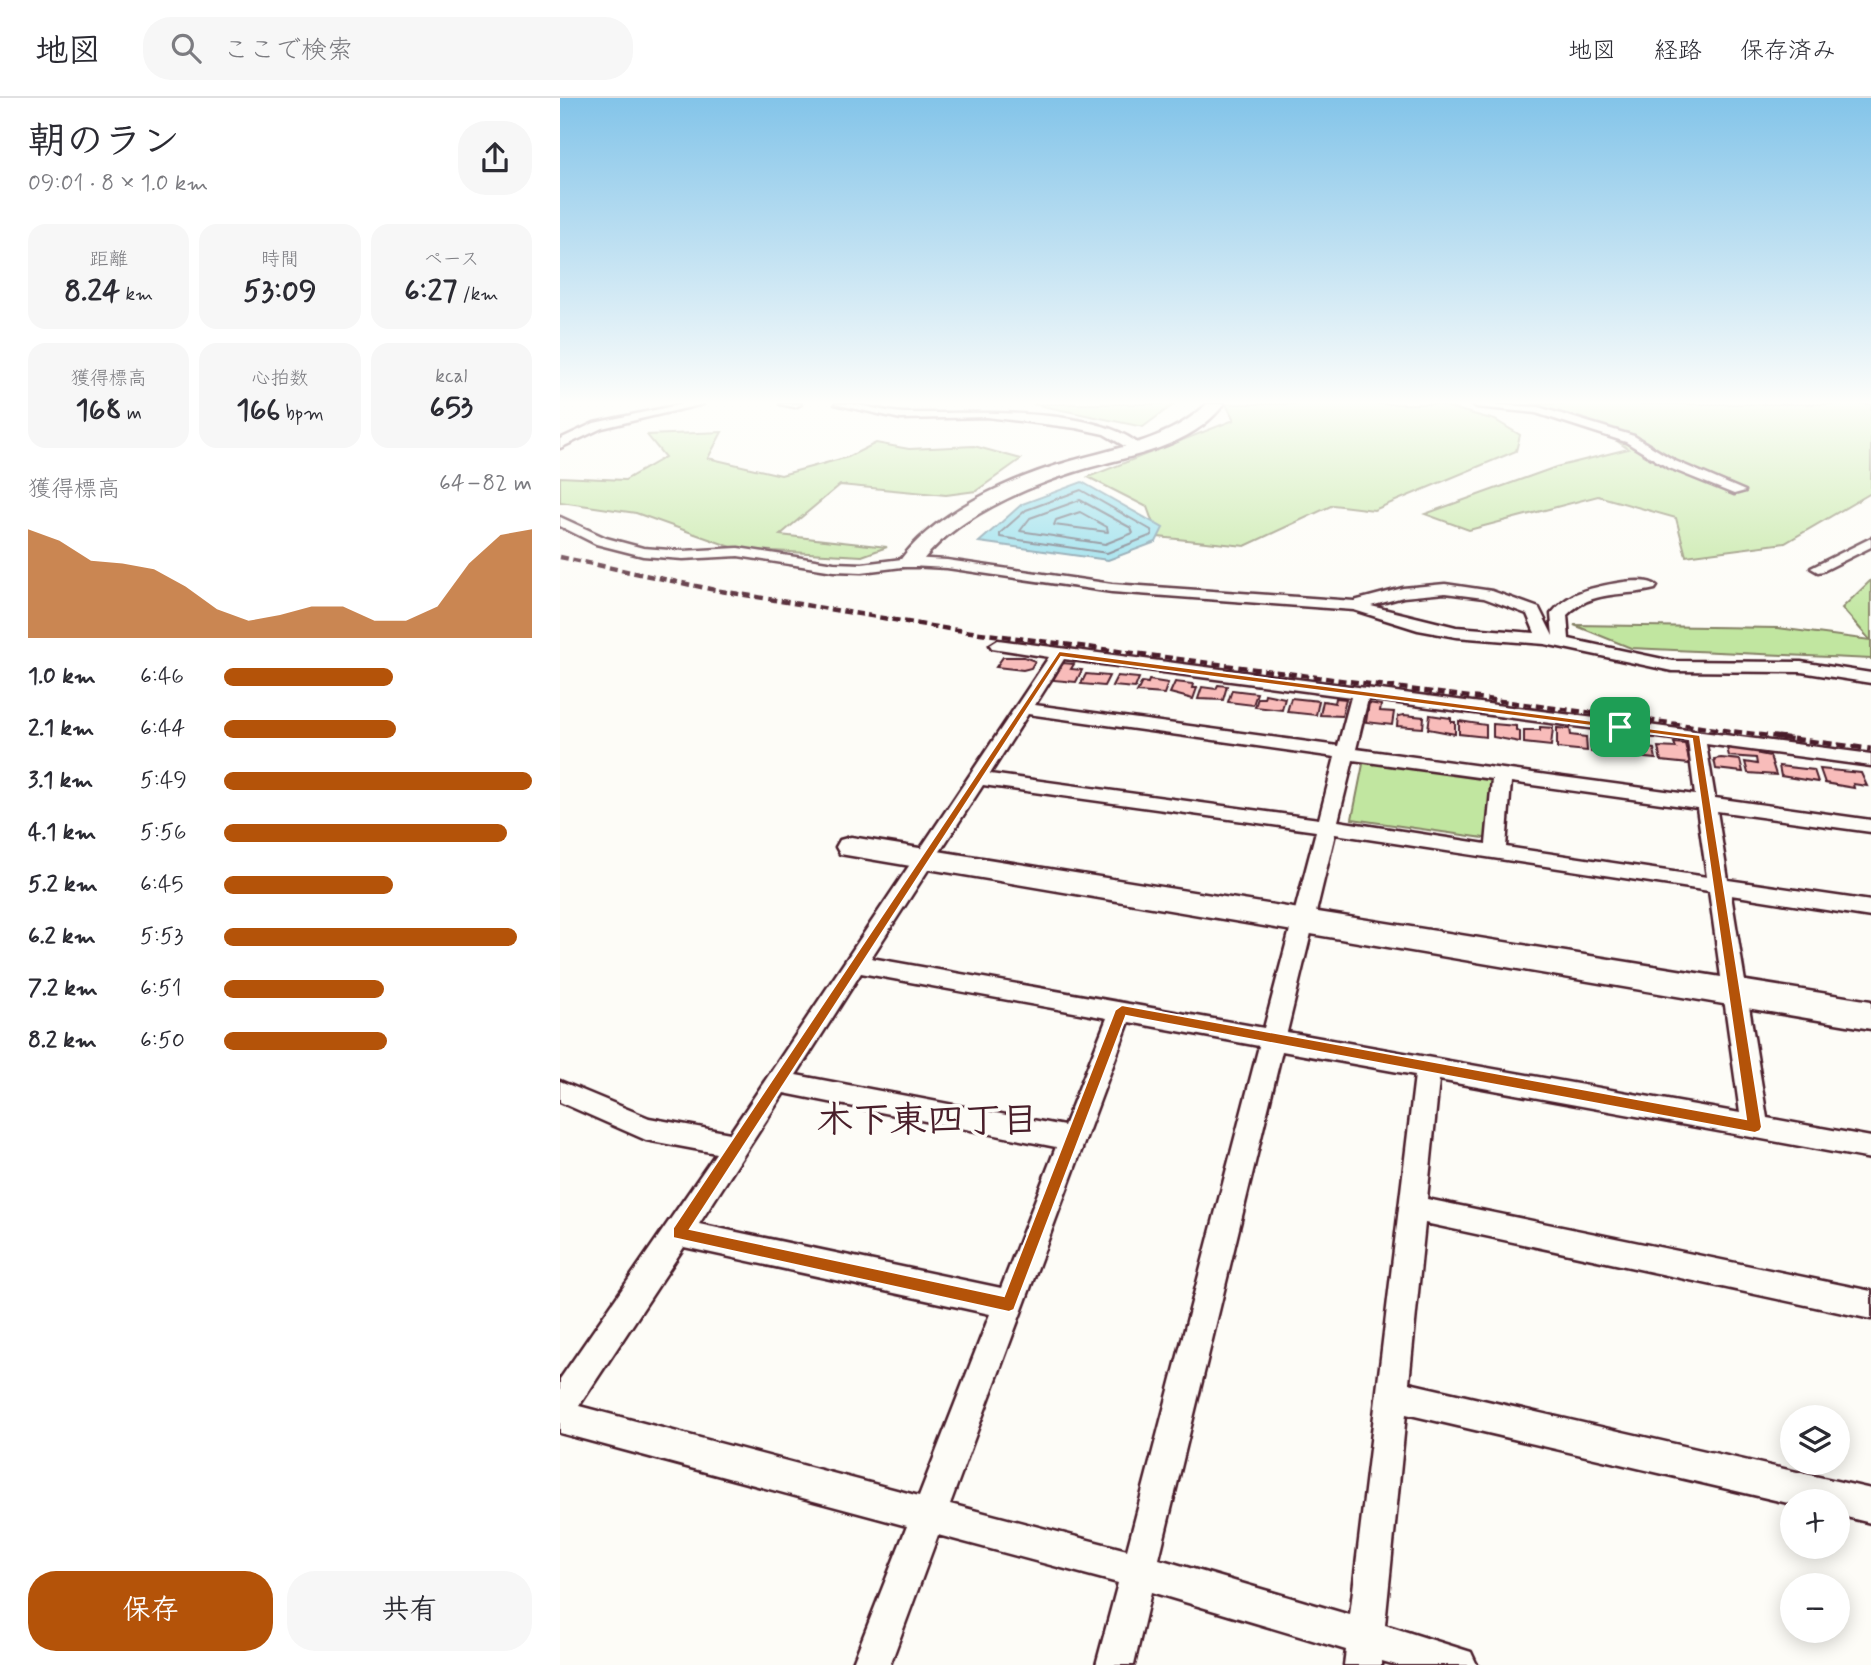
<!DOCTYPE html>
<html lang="ja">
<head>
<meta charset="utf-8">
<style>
	:root { --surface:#fff; --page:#f7f7f7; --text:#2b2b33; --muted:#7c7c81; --line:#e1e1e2; --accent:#b45309 }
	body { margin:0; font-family:Mynerve,"Klee One",sans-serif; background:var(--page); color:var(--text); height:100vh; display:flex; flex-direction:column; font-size:26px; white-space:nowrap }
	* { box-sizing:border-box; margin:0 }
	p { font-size:23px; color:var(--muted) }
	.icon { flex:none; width:38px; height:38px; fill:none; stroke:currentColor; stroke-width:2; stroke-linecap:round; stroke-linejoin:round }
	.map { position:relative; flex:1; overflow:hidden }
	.details { display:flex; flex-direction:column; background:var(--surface); width:560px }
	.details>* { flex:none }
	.fabs { position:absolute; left:1220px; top:1307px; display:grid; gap:14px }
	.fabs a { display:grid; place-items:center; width:70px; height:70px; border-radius:50%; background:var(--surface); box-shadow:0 4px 18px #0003; font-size:35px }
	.pin { position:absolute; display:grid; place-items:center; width:60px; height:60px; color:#fff; margin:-30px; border-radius:14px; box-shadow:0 4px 10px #0006 }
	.round { display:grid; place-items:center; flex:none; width:74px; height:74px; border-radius:28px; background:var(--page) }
	.summary { display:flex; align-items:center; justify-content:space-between; height:119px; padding:0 28px }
	h1 { font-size:38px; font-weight:700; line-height:52px }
	.figures { display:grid; grid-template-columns:repeat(3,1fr); gap:10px; height:119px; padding:7px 28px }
	.figures div { display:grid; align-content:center; border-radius:18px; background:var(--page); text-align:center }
	.figures b { font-size:30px; font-weight:700 }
	.figures small { font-size:19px; font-weight:400 }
	.figures p { font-size:19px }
	.chart { height:196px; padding:14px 28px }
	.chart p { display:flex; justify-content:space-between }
	.chart svg { width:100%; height:126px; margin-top:7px; fill:var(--accent); opacity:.7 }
	.cta { display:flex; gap:14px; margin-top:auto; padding:14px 28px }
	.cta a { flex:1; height:80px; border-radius:28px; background:var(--accent); color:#fff; font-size:28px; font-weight:700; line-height:80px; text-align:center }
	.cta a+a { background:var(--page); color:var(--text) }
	ul { padding:0 28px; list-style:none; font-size:23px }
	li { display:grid; grid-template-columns:112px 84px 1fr; align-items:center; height:52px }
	li i { height:18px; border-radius:9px; background:var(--accent) }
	header { display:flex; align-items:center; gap:42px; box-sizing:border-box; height:98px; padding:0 35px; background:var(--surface); border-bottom:2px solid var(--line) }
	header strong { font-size:33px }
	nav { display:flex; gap:38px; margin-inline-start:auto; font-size:24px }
	.search { width:490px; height:63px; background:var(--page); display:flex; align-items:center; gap:18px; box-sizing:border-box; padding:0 24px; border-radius:28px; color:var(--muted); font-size:26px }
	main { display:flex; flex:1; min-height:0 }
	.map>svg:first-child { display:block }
	.green { fill:#c1e6a0; stroke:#868266; stroke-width:2 }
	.water { fill:#8cdbea; stroke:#72909e; stroke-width:2 }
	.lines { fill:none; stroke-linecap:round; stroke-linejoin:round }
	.shore { stroke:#646a77; stroke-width:2 }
	.building { fill:#f8bcba; stroke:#4a1f2b; stroke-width:2 }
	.street-casing { stroke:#4a1f2b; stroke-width:5 }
	.secondary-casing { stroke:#4a1f2b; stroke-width:5 }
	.street { fill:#fdfcf7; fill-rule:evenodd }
	.secondary { fill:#fdfcf7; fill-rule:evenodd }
	.rail-far1 { stroke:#4a1f2b; stroke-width:4.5; stroke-dasharray:8 4.5; stroke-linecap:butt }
	.rail { stroke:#4a1f2b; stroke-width:5; stroke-dasharray:10 5; stroke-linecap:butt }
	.route { fill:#b45309; stroke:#fff; stroke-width:2; fill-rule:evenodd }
	.labels { text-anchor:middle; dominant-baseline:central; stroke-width:7; stroke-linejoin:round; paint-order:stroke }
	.near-neighbourhood-label { font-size:37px; font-weight:bold; fill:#4a1f2b; stroke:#fdfcf7 }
</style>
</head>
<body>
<header>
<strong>地図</strong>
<div class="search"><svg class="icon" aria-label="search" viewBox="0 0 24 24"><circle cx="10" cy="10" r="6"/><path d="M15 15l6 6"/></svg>ここで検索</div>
<nav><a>地図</a><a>経路</a><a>保存済み</a></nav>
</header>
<main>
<section class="details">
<div class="summary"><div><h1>朝のラン</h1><p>09:01 · 8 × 1.0 km</p></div><a class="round"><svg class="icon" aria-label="share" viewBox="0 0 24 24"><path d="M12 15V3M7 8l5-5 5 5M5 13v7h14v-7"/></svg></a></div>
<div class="figures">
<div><p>距離</p><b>8.24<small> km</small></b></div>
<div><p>時間</p><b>53:09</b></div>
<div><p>ペース</p><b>6:27<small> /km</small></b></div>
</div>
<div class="figures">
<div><p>獲得標高</p><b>168<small> m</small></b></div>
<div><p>心拍数</p><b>166<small> bpm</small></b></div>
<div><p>kcal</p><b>653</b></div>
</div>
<div class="chart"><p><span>獲得標高</span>64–82 m</p>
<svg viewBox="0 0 160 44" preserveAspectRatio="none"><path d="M0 44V6L10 10L20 17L30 18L40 20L50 26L60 34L70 38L80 36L90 33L100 33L110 38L120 38L130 33L140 18L150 8L160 6V44z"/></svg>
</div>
<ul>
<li><b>1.0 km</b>6:46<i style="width:55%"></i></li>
<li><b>2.1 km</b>6:44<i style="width:56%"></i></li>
<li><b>3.1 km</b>5:49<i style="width:100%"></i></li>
<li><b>4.1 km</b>5:56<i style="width:92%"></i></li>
<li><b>5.2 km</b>6:45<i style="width:55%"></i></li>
<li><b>6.2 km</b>5:53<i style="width:95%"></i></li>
<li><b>7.2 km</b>6:51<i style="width:52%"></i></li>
<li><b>8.2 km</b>6:50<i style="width:53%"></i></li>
</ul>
<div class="cta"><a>保存</a><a>共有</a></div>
</section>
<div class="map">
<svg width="1311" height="1567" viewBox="0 0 1311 1567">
	<rect width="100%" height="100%" fill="#fdfcf7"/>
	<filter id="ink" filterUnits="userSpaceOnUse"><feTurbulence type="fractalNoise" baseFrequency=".0143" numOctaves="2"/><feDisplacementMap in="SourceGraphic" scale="14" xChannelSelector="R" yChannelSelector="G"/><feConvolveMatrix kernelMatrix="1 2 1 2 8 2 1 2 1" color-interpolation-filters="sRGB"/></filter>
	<g filter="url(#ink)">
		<path class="green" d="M473,306H614L583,329Z
			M666,306H877L935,322L960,337L956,353L814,412L773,407L685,448L598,439L587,409L528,379L674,322Z
			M970,306H1311V395L1225,445L1126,458L1116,420L1038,398L909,432L865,416L996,369L1068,351L1028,322Z
			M162,334L148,360L221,377L288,359L316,345L349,351L414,348L461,361L416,393L386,397L280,387L220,437L327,449L302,458L177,451L76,415L0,404V379L65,382L105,359L87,337Z
			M1311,482V561L1071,550L1014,527L1218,530L1310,542L1282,510Z
			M804,661L938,680L931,741L792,721Z"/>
		<path class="water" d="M522,384L603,430L596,444L548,462L419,444L462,406Z"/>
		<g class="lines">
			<path class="shore" d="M521,392L591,432L592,437L547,455L440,439V435L466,412Z
				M520,402L571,430L573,435L545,446L460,433L470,420Z
				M520,414L547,429L548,434L494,427L496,422Z"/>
		</g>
		<path class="building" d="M443,559H464L475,563L471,570L463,572L436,569Z
			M503,565L514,566L511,571L522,572L516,584L493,582Z
			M526,576L549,578L544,588L521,586Z
			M557,578L579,580L575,590L552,588Z
			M589,582L608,585L604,596L577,594L582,584L588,585Z
			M615,584L633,586L632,590H637L633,601L610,595Z
			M658,587L667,588L663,602L638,601L642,589L656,591Z
			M672,592L697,595L693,607L668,604Z
			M705,596L725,600L722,612L695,609L698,600H704Z
			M731,600L759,603L756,617L727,614Z
			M776,600L786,601L782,618L760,617L763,603L775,605Z
			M809,605L821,607L820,613L834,614L832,627L806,624Z
			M844,617L864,619L863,630L837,628L838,618Z
			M870,617L891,620V624H895V636L868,631Z
			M899,623L926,627V639L899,636Z
			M933,626L956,628V632L960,633V644L933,639Z
			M980,629L993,630L991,648L964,645V632H980Z
			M997,630L1010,631L1011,637L1026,639L1027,653L997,650Z
			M1034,639L1057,641L1059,655L1031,654L1030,642H1035Z
			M1064,645L1087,647V650L1094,651L1096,661L1065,658Z
			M1114,645L1125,646L1130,666L1101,663L1098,649L1116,650Z
			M1167,650L1198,652L1199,656L1210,658L1216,677L1188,675L1185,664L1197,666L1196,660L1169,658Z
			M1161,660L1180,662L1183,674L1156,671L1154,661Z
			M1219,668L1254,672L1258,684L1221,678Z
			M1260,671L1301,675L1307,688L1293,686L1294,690L1265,685Z"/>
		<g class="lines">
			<g class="street-casing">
				<path id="street" d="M123,306H143L42,330L0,350V341L34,325Z
					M220,306H241L235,309Z
					M275,306C299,304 321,314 344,315C404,316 539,306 583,350L573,353L544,336L516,330L427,319L341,321Z
					M911,306L978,309L1074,338L1115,363L1185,393L1174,396L1107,369L1066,344L976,315L917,309Z
					M0,419L46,440L83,450L123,453L178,450L274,465L302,466L350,460L387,462L552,486L794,503L843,490L885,486L932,493L979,510L993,538L991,516C997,509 1004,502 1012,498C1027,489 1085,476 1097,488L1095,491C1063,499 1033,491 1007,517L1009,541L1112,563L1241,564L1311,575V585L1241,574L1112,573L985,546L896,539L858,532L794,512L552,494L387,470L350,468L302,474L274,473L178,458L123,461L83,458L36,446L0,428ZM885,495L924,500L967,516L975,535L896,529L811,508L843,499Z
					M1311,440V449L1263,473L1258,474L1251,470Z
					M438,542L1311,656V668L1146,646L1155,700L1311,722V734L1157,713L1168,782L1311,803V819L1171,797L1207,1020L1311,1039V1061L879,982L867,1101L1311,1193V1221L865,1125L849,1285L1311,1391V1425L1278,1417V1404H1232V1406L846,1316L825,1527L911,1554L917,1567H836L822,1563V1567H784L786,1552L591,1494L574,1567H536L558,1485L378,1437L330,1567H292L347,1428L0,1335V1281L156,1055L86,1042L0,1004V983L89,1020L170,1035L489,559L432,550L430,547ZM504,561L791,599L778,648L475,607ZM808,601L1128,643L1135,697L796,651ZM468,616L775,659L759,721L430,676ZM793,662L932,681L926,746L778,723ZM951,684L1137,710L1147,779L946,749ZM423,687L756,733L704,930L311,860ZM775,736L1149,793L1180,1015L727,934ZM301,875L547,920L504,1028L236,977ZM569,924L699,948L567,1452L390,1406ZM722,953L855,977L790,1517L599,1461ZM224,995L496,1049L441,1190L139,1126ZM124,1149L430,1216L359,1398L19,1308Z"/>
			</g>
			<g class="secondary-casing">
				<path id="secondary" d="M647,306H664C631,350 571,357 521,372C468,388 390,421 358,469H342L339,464C374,414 454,379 511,363C560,349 609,342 647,306Z
					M291,739L1311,903V931L280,756L276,749L280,742Z"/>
			</g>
			<use href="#street" class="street"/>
			<use href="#secondary" class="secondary"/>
			<path class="rail-far1" d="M0,459L155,492L389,531L1232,641"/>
			<path class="rail" d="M1218,639L1311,651"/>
		</g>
	</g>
	<linearGradient id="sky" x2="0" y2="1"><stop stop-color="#83c4e9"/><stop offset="0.58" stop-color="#fefefb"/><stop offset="1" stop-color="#fefefb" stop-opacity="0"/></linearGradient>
	<rect width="1311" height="525" fill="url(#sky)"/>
	<path class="route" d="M499,553L1140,637L1202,1029L1200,1033L1195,1035L566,918L454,1212L449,1214L113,1140V1130ZM501,559L1132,641L1186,1021L562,907L555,912L444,1198L130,1131Z"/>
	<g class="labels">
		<g class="near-neighbourhood-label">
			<text x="367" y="1024">木下東四丁目</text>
		</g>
	</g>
</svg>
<div class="fabs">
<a><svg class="icon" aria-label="layers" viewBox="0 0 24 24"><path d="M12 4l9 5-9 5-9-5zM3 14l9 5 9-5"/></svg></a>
<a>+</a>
<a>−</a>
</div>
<div class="pin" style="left:1060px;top:629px;background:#1e9e55"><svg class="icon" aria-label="arrive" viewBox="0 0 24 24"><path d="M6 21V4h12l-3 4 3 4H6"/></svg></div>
</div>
</main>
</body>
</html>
